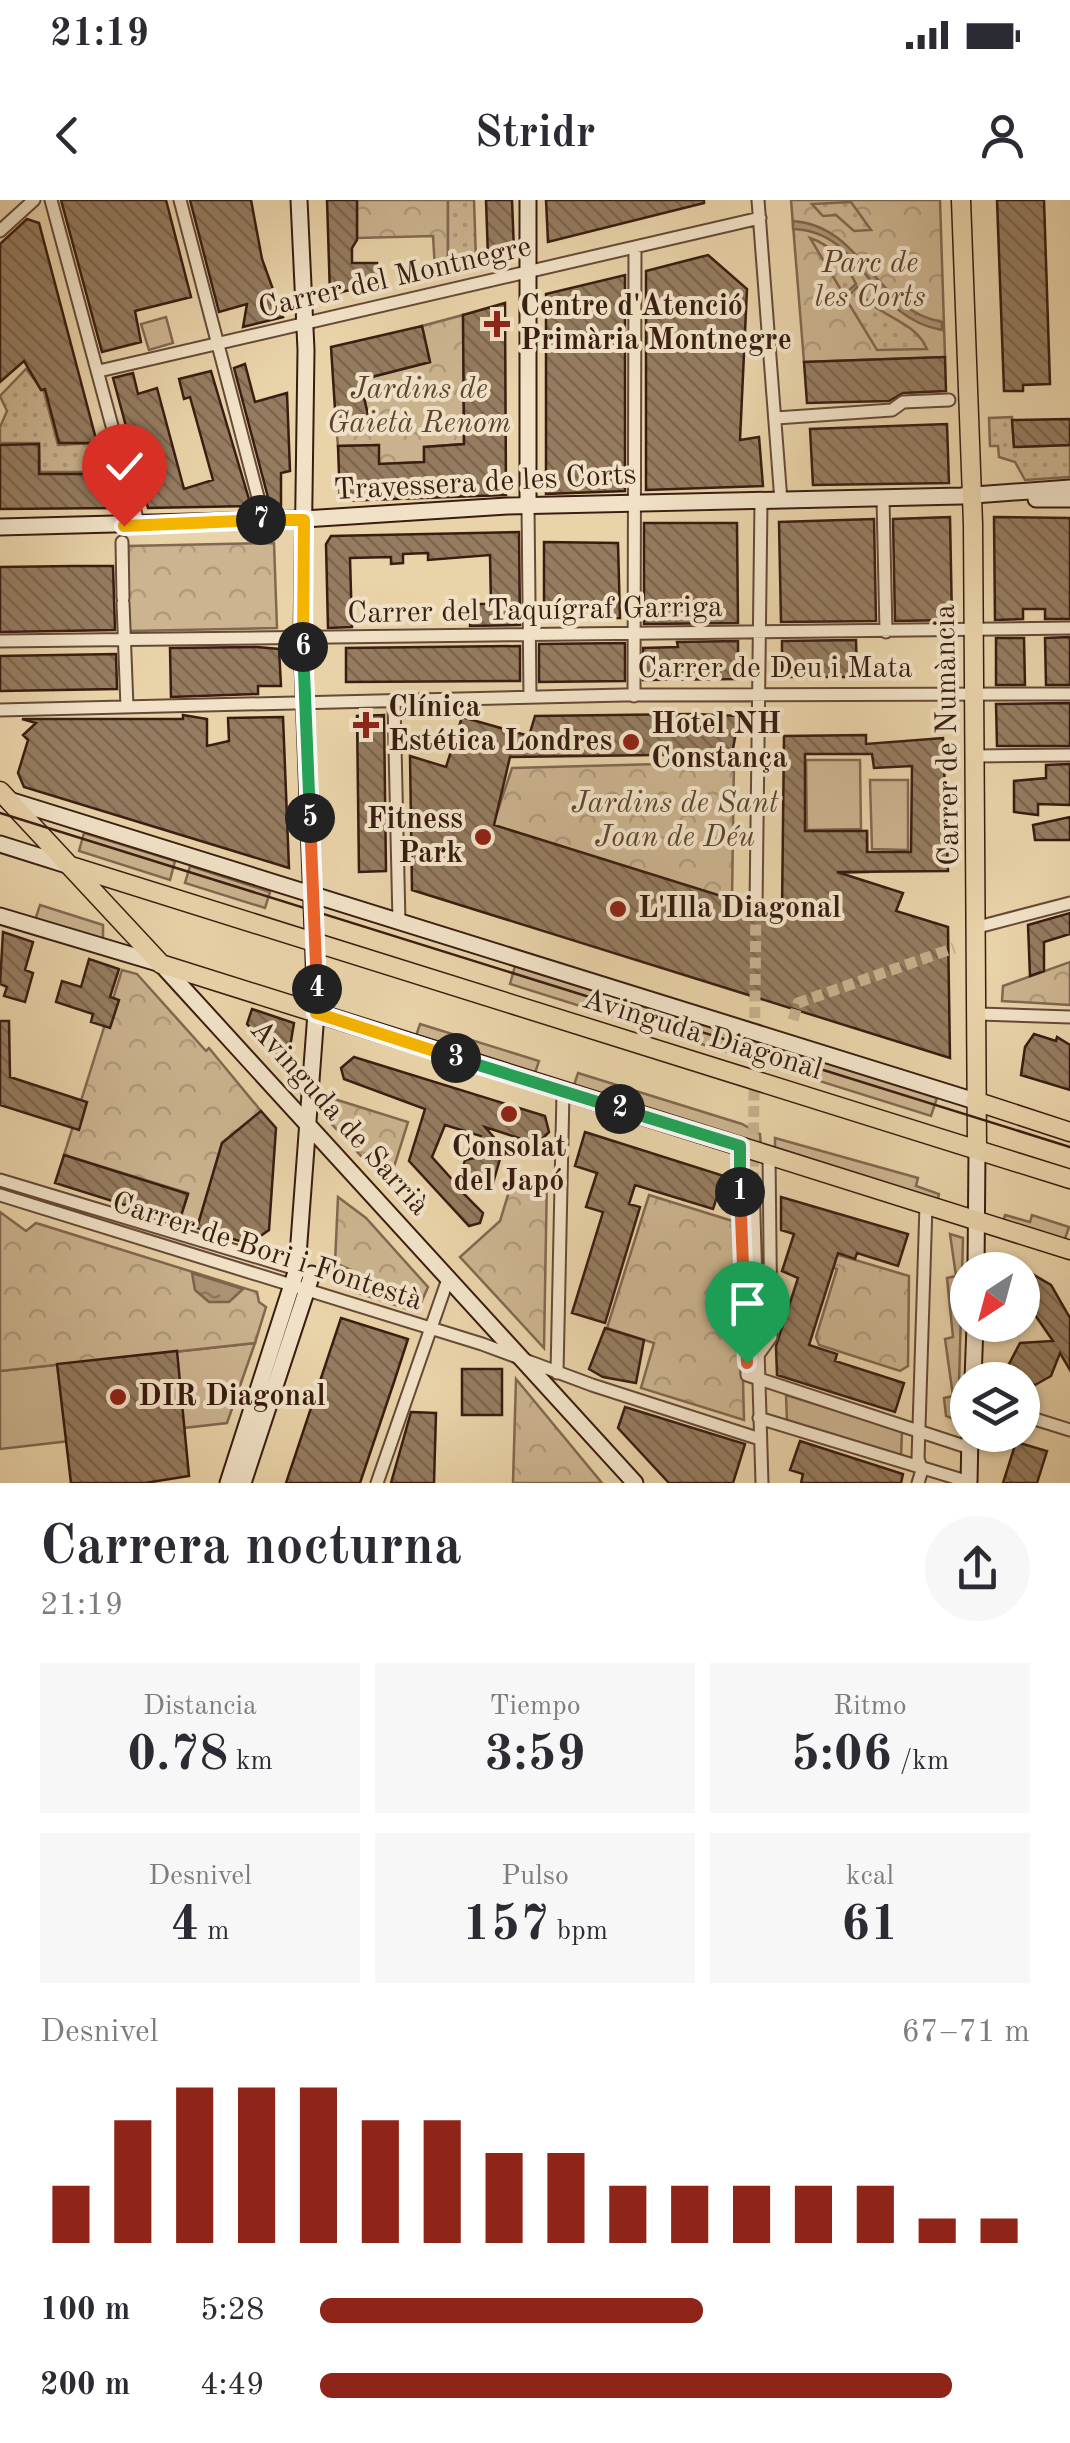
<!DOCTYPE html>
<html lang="es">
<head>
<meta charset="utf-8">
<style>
	:root { --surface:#fff; --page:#f7f7f7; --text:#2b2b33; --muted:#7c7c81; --accent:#8f2418 }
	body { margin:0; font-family:"Old Standard TT",serif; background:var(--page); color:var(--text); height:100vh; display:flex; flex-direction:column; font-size:38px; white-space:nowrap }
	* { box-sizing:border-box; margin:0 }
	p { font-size:32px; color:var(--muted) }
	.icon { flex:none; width:55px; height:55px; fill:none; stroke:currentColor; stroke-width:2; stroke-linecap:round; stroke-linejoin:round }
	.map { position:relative; height:1283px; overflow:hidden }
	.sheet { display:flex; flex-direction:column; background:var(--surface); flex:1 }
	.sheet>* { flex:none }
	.needle { width:65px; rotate:216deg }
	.controls { position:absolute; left:950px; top:1052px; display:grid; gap:20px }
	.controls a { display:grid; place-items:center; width:90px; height:90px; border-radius:50%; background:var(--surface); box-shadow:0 2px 8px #0004; font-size:50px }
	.pin { position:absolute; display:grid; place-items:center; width:85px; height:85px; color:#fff; margin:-102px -42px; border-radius:50% 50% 50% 0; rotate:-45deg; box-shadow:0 0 10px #0007 }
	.pin .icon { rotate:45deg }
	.km { position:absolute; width:50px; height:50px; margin:-25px; border-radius:50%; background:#222; color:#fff; font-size:28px; line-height:50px; text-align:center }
	.round { display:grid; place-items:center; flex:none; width:105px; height:105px; border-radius:52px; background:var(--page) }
	.overview { display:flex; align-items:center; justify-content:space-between; height:170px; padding:0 40px }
	h1 { font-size:55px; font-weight:800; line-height:75px }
	.metrics { display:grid; grid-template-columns:repeat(3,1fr); gap:15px; height:170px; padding:10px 40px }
	.metrics div { display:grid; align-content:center; border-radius:0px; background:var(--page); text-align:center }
	.metrics b { font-size:50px; font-weight:800 }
	.metrics small { font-size:28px; font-weight:400 }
	.metrics p { font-size:28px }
	.chart { height:280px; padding:20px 40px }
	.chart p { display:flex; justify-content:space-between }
	.chart svg { width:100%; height:180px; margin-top:10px; stroke:var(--accent); stroke-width:6 }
	ul { padding:0 40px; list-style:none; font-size:32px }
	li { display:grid; grid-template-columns:160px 120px 1fr; align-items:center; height:75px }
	li i { height:25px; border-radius:12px; background:var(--accent) }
	.status { display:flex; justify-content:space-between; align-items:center; height:70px; padding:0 50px; background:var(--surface); direction:ltr }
	.status svg { height:28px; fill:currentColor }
	header { display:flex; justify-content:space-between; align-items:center; height:130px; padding:0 40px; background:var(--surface); font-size:45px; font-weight:800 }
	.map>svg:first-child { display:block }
	.grass { fill:#cbb48f; stroke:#826850; stroke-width:2.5 }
	.forest { fill:url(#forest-crowns); stroke:#826850; stroke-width:2.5 }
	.garden { fill:url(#garden-dots); stroke:#826850; stroke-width:2.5 }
	.water { fill:url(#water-ripples); stroke:#7f654d; stroke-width:2.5 }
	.building { fill:url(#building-back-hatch); stroke:#391d11; stroke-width:2.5; fill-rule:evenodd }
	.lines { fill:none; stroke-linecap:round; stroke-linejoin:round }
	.street-tunnel { stroke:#c6af8b; stroke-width:11; stroke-dasharray:11 5.5; stroke-linecap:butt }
	.street-casing { stroke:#654a37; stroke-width:15 }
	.secondary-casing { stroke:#391d11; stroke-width:19 }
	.primary-casing { stroke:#391d11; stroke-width:21 }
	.street { stroke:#f1e2c7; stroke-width:11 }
	.secondary { stroke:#f1e2c7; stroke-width:15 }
	.primary { stroke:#e9d3a9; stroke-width:18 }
	.tram { stroke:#391d11; stroke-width:2.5 }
	.split-1-casing { stroke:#fff; stroke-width:20 }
	.split-2-casing { stroke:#fff; stroke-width:20 }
	.split-3-casing { stroke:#fff; stroke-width:20 }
	.split-4-casing { stroke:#fff; stroke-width:20 }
	.split-5-casing { stroke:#fff; stroke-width:20 }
	.split-6-casing { stroke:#fff; stroke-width:20 }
	.split-7-casing { stroke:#fff; stroke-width:20 }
	.split-8-casing { stroke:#fff; stroke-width:20 }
	.split-1 { stroke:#f0652b; stroke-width:12 }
	.split-2 { stroke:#22a559; stroke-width:12 }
	.split-3 { stroke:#22a559; stroke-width:12 }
	.split-4 { stroke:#f5b400; stroke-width:12 }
	.split-5 { stroke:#f0652b; stroke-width:12 }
	.split-6 { stroke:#22a559; stroke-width:12 }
	.split-7 { stroke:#f5b400; stroke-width:12 }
	.split-8 { stroke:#f5b400; stroke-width:12 }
	.poi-dot { fill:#8f2418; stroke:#f1e2c7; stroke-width:4 }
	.labels { text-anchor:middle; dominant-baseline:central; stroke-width:8; stroke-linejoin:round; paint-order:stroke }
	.park-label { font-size:30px; font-style:italic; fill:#5e4330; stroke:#f1e2c7 }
	.street-label { font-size:30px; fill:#391d11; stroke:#f1e2c7 }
	.poi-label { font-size:30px; font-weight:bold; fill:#391d11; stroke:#f1e2c7; text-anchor:start }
</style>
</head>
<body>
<div class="status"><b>21:19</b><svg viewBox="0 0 49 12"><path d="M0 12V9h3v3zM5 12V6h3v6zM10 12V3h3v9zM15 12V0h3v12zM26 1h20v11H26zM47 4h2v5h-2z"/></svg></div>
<header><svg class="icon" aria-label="back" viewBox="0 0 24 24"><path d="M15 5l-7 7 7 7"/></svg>Stridr<svg class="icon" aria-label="person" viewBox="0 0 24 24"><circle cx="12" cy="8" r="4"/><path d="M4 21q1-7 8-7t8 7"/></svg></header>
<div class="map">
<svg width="1070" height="1283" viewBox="0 0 1070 1283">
	<defs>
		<pattern id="forest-crowns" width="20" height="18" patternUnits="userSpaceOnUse" patternTransform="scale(2.5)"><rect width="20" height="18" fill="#cbb48f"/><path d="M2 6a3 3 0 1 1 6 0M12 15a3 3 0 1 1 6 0" fill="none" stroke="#af9a7a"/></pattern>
		<pattern id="garden-dots" width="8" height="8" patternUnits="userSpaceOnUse" patternTransform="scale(2.5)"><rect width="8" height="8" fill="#cbb48f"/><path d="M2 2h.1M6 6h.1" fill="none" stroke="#af9a7a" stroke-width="1.8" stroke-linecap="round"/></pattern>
		<pattern id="water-ripples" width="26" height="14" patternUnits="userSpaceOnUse" patternTransform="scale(2.5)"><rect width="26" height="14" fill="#ad9575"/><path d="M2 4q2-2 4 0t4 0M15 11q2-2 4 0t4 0" fill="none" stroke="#8e795f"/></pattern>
		<pattern id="building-back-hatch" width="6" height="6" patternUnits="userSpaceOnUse" patternTransform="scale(2.5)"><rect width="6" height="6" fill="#957c60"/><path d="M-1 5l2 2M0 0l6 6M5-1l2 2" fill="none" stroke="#7b654e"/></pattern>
	</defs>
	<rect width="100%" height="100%" fill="#e9d3a9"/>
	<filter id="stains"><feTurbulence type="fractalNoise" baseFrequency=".002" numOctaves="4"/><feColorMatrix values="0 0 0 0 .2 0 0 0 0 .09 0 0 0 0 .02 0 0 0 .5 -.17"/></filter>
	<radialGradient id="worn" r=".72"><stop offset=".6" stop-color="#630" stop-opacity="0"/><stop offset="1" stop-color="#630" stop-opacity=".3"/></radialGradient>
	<path class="grass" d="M166,117L173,143L149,150L141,124Z
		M806,560H860L861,629L808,630L867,631L868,672L785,675L786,631L807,630Z
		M870,580H908V650L872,649Z
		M84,633L175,661L170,680L79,651Z
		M190,666L270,692L265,708L185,683Z
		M40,705L103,725V741L35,720Z
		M515,766L937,898L931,916L510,784Z
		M420,824L539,861L534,876L415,839Z
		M578,873L742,924L760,934L761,947L573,888Z
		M775,938L918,978L916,986L939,994L937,1003L775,951Z
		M1005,1015L1030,1022L1032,1015L1069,1027L1064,1042L1003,1023Z
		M950,1034L963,1038L958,1221L946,1216L944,1198L953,1196L945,1139L953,1137L947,1078L956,1076Z
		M255,1143L227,1223L0,1249V1171Z
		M786,1195L902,1231L901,1257L787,1222Z"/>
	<path class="forest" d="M357,0H448V66L435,69L433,36L357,38Z
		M791,0H940L945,157L804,162Z
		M463,115L464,244L424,247V262L379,264L378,245L338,246L336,225L370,224L360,180L430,162L422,126Z
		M274,343L277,428L129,431L128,346Z
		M734,562L732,701L493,625L512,568Z
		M1070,762V805L1002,801L1003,786Z
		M122,770L137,774L206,851L209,848L261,911L222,943L197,1028L179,1022L188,993L64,955Z
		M331,898L408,922L393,970L383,980L329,921Z
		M514,975L547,976L544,1148L460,1057L500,1021Z
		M649,995L739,1023L744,1220L641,1188L654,1143L607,1128Z
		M338,997L366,1018L428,1087L417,1112L346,1089L351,1070L335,1063Z
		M0,1012L26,1031L36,1023L257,1092L259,1102L266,1107L255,1143L0,1171Z
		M825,1051L909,1076L908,1166L900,1171L819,1145L816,1137L837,1069L821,1064Z
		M516,1179L602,1283H513Z"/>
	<path class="garden" d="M448,0H474L476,60L448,66Z
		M851,2L871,30L854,31L836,15L823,16L812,4Z
		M810,38C832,45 846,63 856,84L844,95Z
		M857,87C874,118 914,118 927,149L877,150L846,99Z
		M26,169L44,192L58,245L97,243L104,272H40L39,243H0V227L7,211L0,196Z
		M1012,217L1014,247L1070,245V277L1025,280L1015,262L999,257L998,246H990L989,218Z"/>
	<path class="water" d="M793,21C864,26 874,110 942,122V130C869,118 864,31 793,29Z
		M192,1073L243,1089L229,1102H209L195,1090Z"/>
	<path class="building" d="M61,0H166L191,97L135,111L141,142L102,152Z
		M190,0H251L262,59L283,117L243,127L247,104L219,112Z
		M327,0H357V40L352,48V63H377L378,83L330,95Z
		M486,0H512L514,51L488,57Z
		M546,0H704V3L548,42Z
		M997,0H1044L1050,184L1023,185V191H1004Z
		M27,19L39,23L97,243H59L45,189L41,190L24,161L0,182V44Z
		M708,55L747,89L740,240L759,237L763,286L646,290V71Z
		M625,75V291L546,294V94Z
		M505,103L506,295L340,301L338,246L379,245V264L424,262V247L464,244L463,115Z
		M422,126L430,162L360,180L370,224L336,225L331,147Z
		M945,157L946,191L903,193L889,201L807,203L804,162Z
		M245,164L255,202L287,193L290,271L281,273V305H270L234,168Z
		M211,171L251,306L148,308L113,178L133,173L138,194L157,188L184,289L213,280L190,197L184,199L179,179Z
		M1070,219V245L1014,247L1012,220Z
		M947,224L949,283L813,285L810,229Z
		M39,244V274H105L115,308L0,309V245Z
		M950,317L952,420L895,421L893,319Z
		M994,317L1070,318V419H1045V409H1023V419L995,420Z
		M874,319L876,421L781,422L779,322Z
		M644,323H737L738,423L644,424Z
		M519,332L520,425L470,426L471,404H491L490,355L428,360V353L403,354V363L391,364V357L350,358L352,427L328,428L326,344L331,336Z
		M544,342L618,343L620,418L544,419Z
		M73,366H113L115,430L0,432V367Z
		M1070,437V485H1046L1045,438Z
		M1024,438L1025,485H996V438Z
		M856,440L857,477H782V441Z
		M738,441V479L643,480V448L678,447L677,442Z
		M625,443V481L539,482V444Z
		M520,446V481L346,482V448Z
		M257,447L279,449L281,486H258V494L171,497L170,448Z
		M116,454L117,489L0,491V456Z
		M1070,503V546H997L996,504Z
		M692,514L739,516L732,554L510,557L494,625L747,704L752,714L765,709L782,714L784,536L866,535V544L943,538L948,671L837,672L903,693L896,711L948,727L950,858L412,690L410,556L446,567L462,517L529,536L535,516ZM805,554H872L874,568L912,566L911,652H867V631H805Z
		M183,515L207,519V546L229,541L228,518L283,517L289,668L24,587L18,573L28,540L23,535L36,523L22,519H183Z
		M384,515L386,671L359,672L357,516Z
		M1070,564V605L1038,604V615L1014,612V581L1046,578V565Z
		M1070,617V640H1035L1033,625Z
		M1070,713V734L1044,742V771L1030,776L1028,725Z
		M3,732L33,742L25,770L33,773L25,802L4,796L7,787L0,784Z
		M89,759L119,769L110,797L119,800L110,828L91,822L93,814L56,802L62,781L81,787Z
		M252,809L294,823L290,847L283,854L271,851L247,824Z
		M0,821H9L10,877L87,902L79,930L0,905Z
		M1034,834L1056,841L1057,837L1070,845V890L1021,875L1025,847Z
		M354,857L545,916L549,932L537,944L485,927L503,948L492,987L463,993L483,1013L480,1023L469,1026L409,961L425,909L344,879L341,868ZM445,925L481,936L475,958L465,960L458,986L432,957Z
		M261,911L276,928L269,1030L249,1044L197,1028L222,943Z
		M585,932L724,976L713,1009L635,985L629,1004L640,1007L605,1123L572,1113L603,1012L586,1007L597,973L575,966Z
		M64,955L188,994L179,1022L55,983Z
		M781,997L908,1034L898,1066L857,1053L855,1059L838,1053L809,1145L837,1154L835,1161L904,1183L895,1212L777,1175L776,1146L798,1078L782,1071L794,1034L781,1030Z
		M1022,1068L1051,1085L1070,1118V1170L1060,1153L1051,1176L1035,1185L1017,1180L1009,1164L1020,1143L1053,1141L1022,1096Z
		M341,1118L408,1139L394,1182L360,1283H286Z
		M605,1128L644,1140L636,1183L603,1177L589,1169Z
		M177,1151L189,1276L145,1283H71L57,1164Z
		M462,1169H502V1215H462Z
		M625,1207L745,1244L733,1283H669L618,1228Z
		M411,1212L436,1213L434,1283H391Z
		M800,1241L903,1274L901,1283H801L803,1274L790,1270Z
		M1016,1242L1047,1251L1037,1283H1003Z"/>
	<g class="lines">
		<path class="street-tunnel" d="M793,820L798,803L954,748
			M753,983L756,706"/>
		<g class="street-casing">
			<path id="street" d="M51,0L139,326
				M180,0L264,320
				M758,0L781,301
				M0,31L34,0
				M99,171L760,18
				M776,218L892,210L903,202L949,200
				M883,298L886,432
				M528,306L530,497
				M122,342L123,398
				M123,403L127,507
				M0,441L1070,428
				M634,496L635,47
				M394,502L399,722
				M0,510L624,495L1070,494
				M976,556L1070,555
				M756,706L761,301
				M978,727L1070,703
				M979,814L1070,817
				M740,946L747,1175L970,1248
				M0,980L303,1071
				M753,983L762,1283
				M0,995L482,1144L592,1185L760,1239
				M758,1155L771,1137L769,956
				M557,1173L563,892
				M1022,1215L1070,1230
				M759,1218L969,1282
				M377,1283L448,1079
				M918,1283L922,1270L918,1259L926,1005"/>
		</g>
		<g class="secondary-casing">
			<path id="secondary" d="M528,0V306
				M1036,299H1070
				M0,327L304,319L507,306L961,296L1070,288
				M9,600L975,901
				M0,644L70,666
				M0,716L161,764L635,1283
				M976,1070L977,950
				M973,1180L975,1125
				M228,1283L297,1069L316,813L302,438L306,150L299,0
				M243,1283L312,1074
				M969,1283L970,1235"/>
		</g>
		<g class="primary-casing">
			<path id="primary" d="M961,0L973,324L977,950
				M0,591L161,764L1070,1050
				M71,666L1070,979
				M975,901L1070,932"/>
		</g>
		<use href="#street" class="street"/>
		<use href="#secondary" class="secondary"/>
		<use href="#primary" class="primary"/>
		<path class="tram" d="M0,613L1070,947"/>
	</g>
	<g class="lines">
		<g class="split-1-casing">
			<path id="split-1" d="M740,992L747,1163"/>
		</g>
		<g class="split-2-casing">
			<path id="split-2" d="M620,909L740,946V992"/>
		</g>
		<g class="split-3-casing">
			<path id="split-3" d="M456,858L620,909"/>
		</g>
		<g class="split-4-casing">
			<path id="split-4" d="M317,789L316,813L456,858"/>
		</g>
		<g class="split-5-casing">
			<path id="split-5" d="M310,618L317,789"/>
		</g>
		<g class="split-6-casing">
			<path id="split-6" d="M303,447L310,618"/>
		</g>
		<g class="split-7-casing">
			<path id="split-7" d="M261,320H304L303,447"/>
		</g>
		<g class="split-8-casing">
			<path id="split-8" d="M124,326L261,320"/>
		</g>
		<use href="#split-1" class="split-1"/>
		<use href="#split-2" class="split-2"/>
		<use href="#split-3" class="split-3"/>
		<use href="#split-4" class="split-4"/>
		<use href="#split-5" class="split-5"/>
		<use href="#split-6" class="split-6"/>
		<use href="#split-7" class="split-7"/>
		<use href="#split-8" class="split-8"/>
	</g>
	<g class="poi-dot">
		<path d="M492 109h10v10h10v10h-10v10h-10v-10h-10v-10h10z"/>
		<path d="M361 510h10v10h10v10h-10v10h-10v-10h-10v-10h10z"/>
		<circle cx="631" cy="542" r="10"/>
		<circle cx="483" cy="637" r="10"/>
		<circle cx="618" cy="709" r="10"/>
		<circle cx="509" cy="914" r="10"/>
		<circle cx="118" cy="1197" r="10"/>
	</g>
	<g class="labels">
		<g class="park-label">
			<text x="870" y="64">Parc de<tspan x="870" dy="34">les Corts</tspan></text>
			<text x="419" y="190">Jardins de<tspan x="419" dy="34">Gaietà Renom</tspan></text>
			<text x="675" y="604">Jardins de Sant<tspan x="675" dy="34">Joan de Déu</tspan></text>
		</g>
		<g class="street-label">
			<text transform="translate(395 78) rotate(-13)">Carrer del Montnegre</text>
			<text transform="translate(485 283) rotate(-3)">Travessera de les Corts</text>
			<text transform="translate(535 411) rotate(-1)">Carrer del Taquígraf Garriga</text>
			<text x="775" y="469">Carrer de Deu i Mata</text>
			<text transform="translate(948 535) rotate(-91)">Carrer de Numància</text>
			<text transform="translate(702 835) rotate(17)">Avinguda Diagonal</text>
			<text transform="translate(339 918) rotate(48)">Avinguda de Sarrià</text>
			<text transform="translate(267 1052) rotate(18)">Carrer de Bori i Fontestà</text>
		</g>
		<g class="poi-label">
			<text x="520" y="107">Centre d'Atenció<tspan x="520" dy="34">Primària Montnegre</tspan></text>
			<text x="388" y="508">Clínica<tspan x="388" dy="34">Estética Londres</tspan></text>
			<text x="651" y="525">Hotel NH<tspan x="651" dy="34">Constança</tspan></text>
			<text x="463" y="620" text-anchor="end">Fitness<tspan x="463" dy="34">Park</tspan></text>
			<text x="638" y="709">L'Illa Diagonal</text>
			<text x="509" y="948" text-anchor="middle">Consolat<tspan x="509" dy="34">del Japó</tspan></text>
			<text x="138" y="1197">DIR Diagonal</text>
		</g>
	</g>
	<rect width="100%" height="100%" filter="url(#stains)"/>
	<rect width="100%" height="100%" fill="url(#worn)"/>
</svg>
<div class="controls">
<a><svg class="needle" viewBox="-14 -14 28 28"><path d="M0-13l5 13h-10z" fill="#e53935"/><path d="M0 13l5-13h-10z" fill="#7c7c81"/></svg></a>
<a><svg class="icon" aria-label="layers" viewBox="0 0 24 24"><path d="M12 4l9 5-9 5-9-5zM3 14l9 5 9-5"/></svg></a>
</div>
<div class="pin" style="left:747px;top:1163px;background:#1e9e55"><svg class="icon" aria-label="arrive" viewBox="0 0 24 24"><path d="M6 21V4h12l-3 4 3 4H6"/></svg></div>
<div class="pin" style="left:124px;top:326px;background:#d93025"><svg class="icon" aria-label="check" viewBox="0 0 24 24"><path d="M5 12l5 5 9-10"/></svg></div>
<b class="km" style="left:740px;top:992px">1</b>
<b class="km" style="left:620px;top:909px">2</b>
<b class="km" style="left:456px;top:858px">3</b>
<b class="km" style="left:317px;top:789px">4</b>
<b class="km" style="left:310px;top:618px">5</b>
<b class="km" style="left:303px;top:447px">6</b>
<b class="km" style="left:261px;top:320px">7</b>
</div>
<section class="sheet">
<div class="overview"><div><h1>Carrera nocturna</h1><p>21:19</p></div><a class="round"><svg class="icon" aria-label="share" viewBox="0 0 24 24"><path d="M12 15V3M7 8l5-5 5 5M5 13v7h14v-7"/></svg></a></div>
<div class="metrics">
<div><p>Distancia</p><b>0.78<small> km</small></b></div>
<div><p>Tiempo</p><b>3:59</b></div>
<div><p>Ritmo</p><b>5:06<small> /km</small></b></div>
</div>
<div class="metrics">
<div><p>Desnivel</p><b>4<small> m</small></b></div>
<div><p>Pulso</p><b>157<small> bpm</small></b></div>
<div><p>kcal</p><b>61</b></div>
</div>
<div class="chart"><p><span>Desnivel</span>67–71 m</p>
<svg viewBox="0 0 160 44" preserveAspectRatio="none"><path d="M5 44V30M15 44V14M25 44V6M35 44V6M45 44V6M55 44V14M65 44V14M75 44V22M85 44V22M95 44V30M105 44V30M115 44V30M125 44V30M135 44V30M145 44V38M155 44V38"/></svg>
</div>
<ul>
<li><b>100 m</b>5:28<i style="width:54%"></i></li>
<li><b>200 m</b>4:49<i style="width:89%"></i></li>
</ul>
</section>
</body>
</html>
